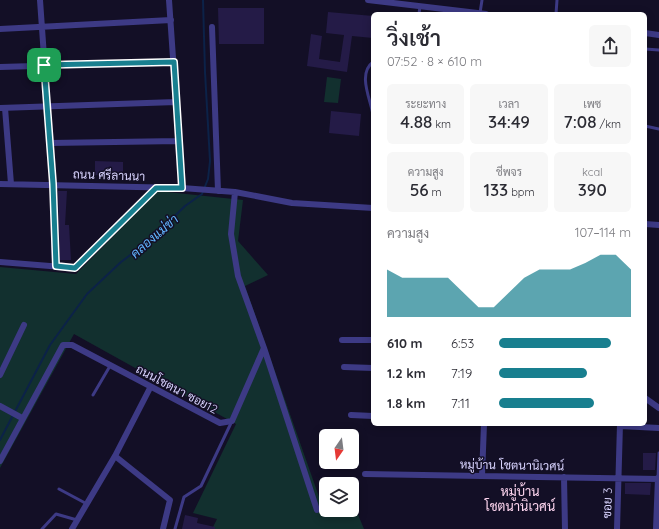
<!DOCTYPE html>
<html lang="th">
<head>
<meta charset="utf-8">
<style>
	:root { --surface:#fff; --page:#f7f7f7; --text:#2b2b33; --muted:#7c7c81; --accent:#187f8f }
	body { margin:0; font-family:Quicksand,Sarabun,sans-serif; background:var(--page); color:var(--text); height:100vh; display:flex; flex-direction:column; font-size:15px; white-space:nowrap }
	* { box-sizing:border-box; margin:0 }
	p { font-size:13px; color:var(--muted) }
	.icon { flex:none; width:22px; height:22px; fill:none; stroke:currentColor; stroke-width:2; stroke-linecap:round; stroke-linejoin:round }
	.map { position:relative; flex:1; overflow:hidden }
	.details { position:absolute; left:371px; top:12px; width:276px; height:414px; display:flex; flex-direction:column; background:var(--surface); border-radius:6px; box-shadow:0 2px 10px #0003 }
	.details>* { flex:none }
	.needle { width:26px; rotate:194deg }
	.fabs { position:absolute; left:319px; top:429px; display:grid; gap:8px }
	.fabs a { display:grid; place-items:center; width:40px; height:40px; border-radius:6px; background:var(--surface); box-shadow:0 2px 10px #0003; font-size:20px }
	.pin { position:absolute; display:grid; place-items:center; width:34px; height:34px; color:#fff; margin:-17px; border-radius:8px; box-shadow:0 2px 6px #0006 }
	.round { display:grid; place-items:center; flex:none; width:42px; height:42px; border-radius:6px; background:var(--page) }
	.head { display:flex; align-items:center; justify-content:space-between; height:68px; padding:0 16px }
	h1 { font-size:22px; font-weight:600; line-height:30px }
	.figures { display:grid; grid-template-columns:repeat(3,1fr); gap:6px; height:68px; padding:4px 16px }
	.figures div { display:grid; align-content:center; border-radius:6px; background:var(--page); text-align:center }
	.figures b { font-size:17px; font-weight:600 }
	.figures small { font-size:11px; font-weight:400 }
	.figures p { font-size:11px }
	.chart { height:112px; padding:8px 16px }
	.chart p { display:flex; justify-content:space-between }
	.chart svg { width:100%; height:72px; margin-top:4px; fill:var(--accent); opacity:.7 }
	ul { padding:0 16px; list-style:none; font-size:13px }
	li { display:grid; grid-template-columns:64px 48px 1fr; align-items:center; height:30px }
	li i { height:10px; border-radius:5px; background:var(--accent) }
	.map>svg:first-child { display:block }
	.green { fill:#12302f }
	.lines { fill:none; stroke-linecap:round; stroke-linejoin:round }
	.stream { stroke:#0c2248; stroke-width:2 }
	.building { fill:#241b47 }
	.service { stroke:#3d3a85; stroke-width:3 }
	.minor { stroke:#3d3a85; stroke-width:6 }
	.route-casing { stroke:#fff; stroke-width:8 }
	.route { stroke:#187f8f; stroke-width:5 }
	.labels { text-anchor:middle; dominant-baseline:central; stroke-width:3; stroke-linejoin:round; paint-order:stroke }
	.street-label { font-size:12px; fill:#d9d4ff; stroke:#130f26 }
	.water-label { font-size:13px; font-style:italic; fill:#62b6ff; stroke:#130f26 }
	.neighbourhood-label { font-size:13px; fill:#ffd6f0; stroke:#130f26 }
</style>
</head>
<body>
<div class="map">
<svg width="659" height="529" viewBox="0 0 659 529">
	<rect width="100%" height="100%" fill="#130f26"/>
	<path class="green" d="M327,77L341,79L338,103L324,102Z
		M158,191L243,200L238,241L268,275L245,286L324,511L352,510L354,505L364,529H212L217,519L193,513L236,424L74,334L0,468V267L76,274Z"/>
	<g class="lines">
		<path class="stream" d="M0,440L50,345L87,294L121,262L149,241L185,206L202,194L208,179L210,161L205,72L203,0"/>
	</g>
	<path class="building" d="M218,8H264V44H219Z
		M328,12L373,16V38L352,36L347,72L307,66L311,34L322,36L319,59L340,62L344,35L326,33Z
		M331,111L361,114L359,136L329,133Z
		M95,161L123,162V176L95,175Z
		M58,191H67L65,225H69L71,260H60Z
		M643,453H656L655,470H643Z
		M625,483H651L650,495L625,494Z
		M185,515L198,518L197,523L215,527V529H182Z"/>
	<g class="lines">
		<path class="service" d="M480,13L482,0
			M419,14L420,6
			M556,14L557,0
			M645,49L659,50
			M373,62C357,74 371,100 373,115
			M645,126L659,129
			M93,395L110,366
			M658,478L659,453
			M59,489L87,504
			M42,529L56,514L77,520
			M175,529L184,497L201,486L232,421"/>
		<path class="minor" d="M40,0L53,184L55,266
			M169,0L182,188
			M368,0L486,14
			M212,27L218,191
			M0,29L171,20
			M645,33L659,35
			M0,67L174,62
			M0,108L176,102
			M5,108L11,184
			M50,143L179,141
			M0,184L182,188L235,192L292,203L373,208
			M645,224L659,225
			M0,262L75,268L156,188
			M342,340H373
			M264,348L317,510
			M344,367L373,368
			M0,375L24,325
			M645,398L659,408
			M0,406L22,418
			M351,415L373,416
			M620,426L659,428
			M115,456L170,500L163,529
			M0,461L63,345H72L220,423L232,421L264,348L238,276L231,234L235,192
			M365,474L659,479
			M482,476L484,424
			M564,477L565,529
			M72,529L115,456L150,388
			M617,529L620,424
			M656,529L658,478"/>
	</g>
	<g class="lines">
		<g class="route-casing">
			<path id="route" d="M174,62L182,188H156L75,268L56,266L53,184L44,65Z"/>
		</g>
		<use href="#route" class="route"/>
	</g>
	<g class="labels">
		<g class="street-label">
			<text transform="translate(109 175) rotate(2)">ถนน ศรีลานนา</text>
			<text transform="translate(177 389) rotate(28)">ถนนโชตนา ซอย12</text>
			<text transform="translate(512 465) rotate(1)">หมู่บ้าน โชตนานิเวศน์</text>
			<text transform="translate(607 503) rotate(-88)">ซอย 3</text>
		</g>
		<g class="water-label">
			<text transform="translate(154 236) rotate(-41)">คลองแม่ข่า</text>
		</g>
		<g class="neighbourhood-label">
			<text x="520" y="491">หมู่บ้าน<tspan x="520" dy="15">โชตนานิเวศน์</tspan></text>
		</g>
	</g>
</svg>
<div class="fabs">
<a><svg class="needle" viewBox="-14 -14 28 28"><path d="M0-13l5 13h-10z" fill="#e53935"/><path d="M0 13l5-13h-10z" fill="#7c7c81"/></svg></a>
<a><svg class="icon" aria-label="layers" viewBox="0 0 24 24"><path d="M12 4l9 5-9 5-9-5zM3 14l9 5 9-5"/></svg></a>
</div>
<div class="pin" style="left:44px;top:65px;background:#1e9e55"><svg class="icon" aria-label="arrive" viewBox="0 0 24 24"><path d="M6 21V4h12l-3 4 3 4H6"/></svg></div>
<section class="details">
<div class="head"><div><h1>วิ่งเช้า</h1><p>07:52 · 8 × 610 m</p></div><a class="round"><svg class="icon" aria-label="share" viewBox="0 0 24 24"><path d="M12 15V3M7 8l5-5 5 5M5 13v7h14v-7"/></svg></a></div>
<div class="figures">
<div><p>ระยะทาง</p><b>4.88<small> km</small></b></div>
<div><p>เวลา</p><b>34:49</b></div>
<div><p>เพซ</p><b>7:08<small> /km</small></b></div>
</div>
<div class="figures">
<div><p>ความสูง</p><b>56<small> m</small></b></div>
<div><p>ชีพจร</p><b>133<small> bpm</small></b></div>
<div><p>kcal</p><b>390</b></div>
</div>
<div class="chart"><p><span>ความสูง</span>107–114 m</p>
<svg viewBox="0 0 160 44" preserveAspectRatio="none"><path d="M0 44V15L10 20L20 20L30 20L40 20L50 29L60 38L70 38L80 29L90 20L100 15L110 15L120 15L130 11L140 6L150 6L160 15V44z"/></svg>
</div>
<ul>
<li><b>610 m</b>6:53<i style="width:85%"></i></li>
<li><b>1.2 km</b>7:19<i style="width:67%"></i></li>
<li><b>1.8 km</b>7:11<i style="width:72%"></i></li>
</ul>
</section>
</div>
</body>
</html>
